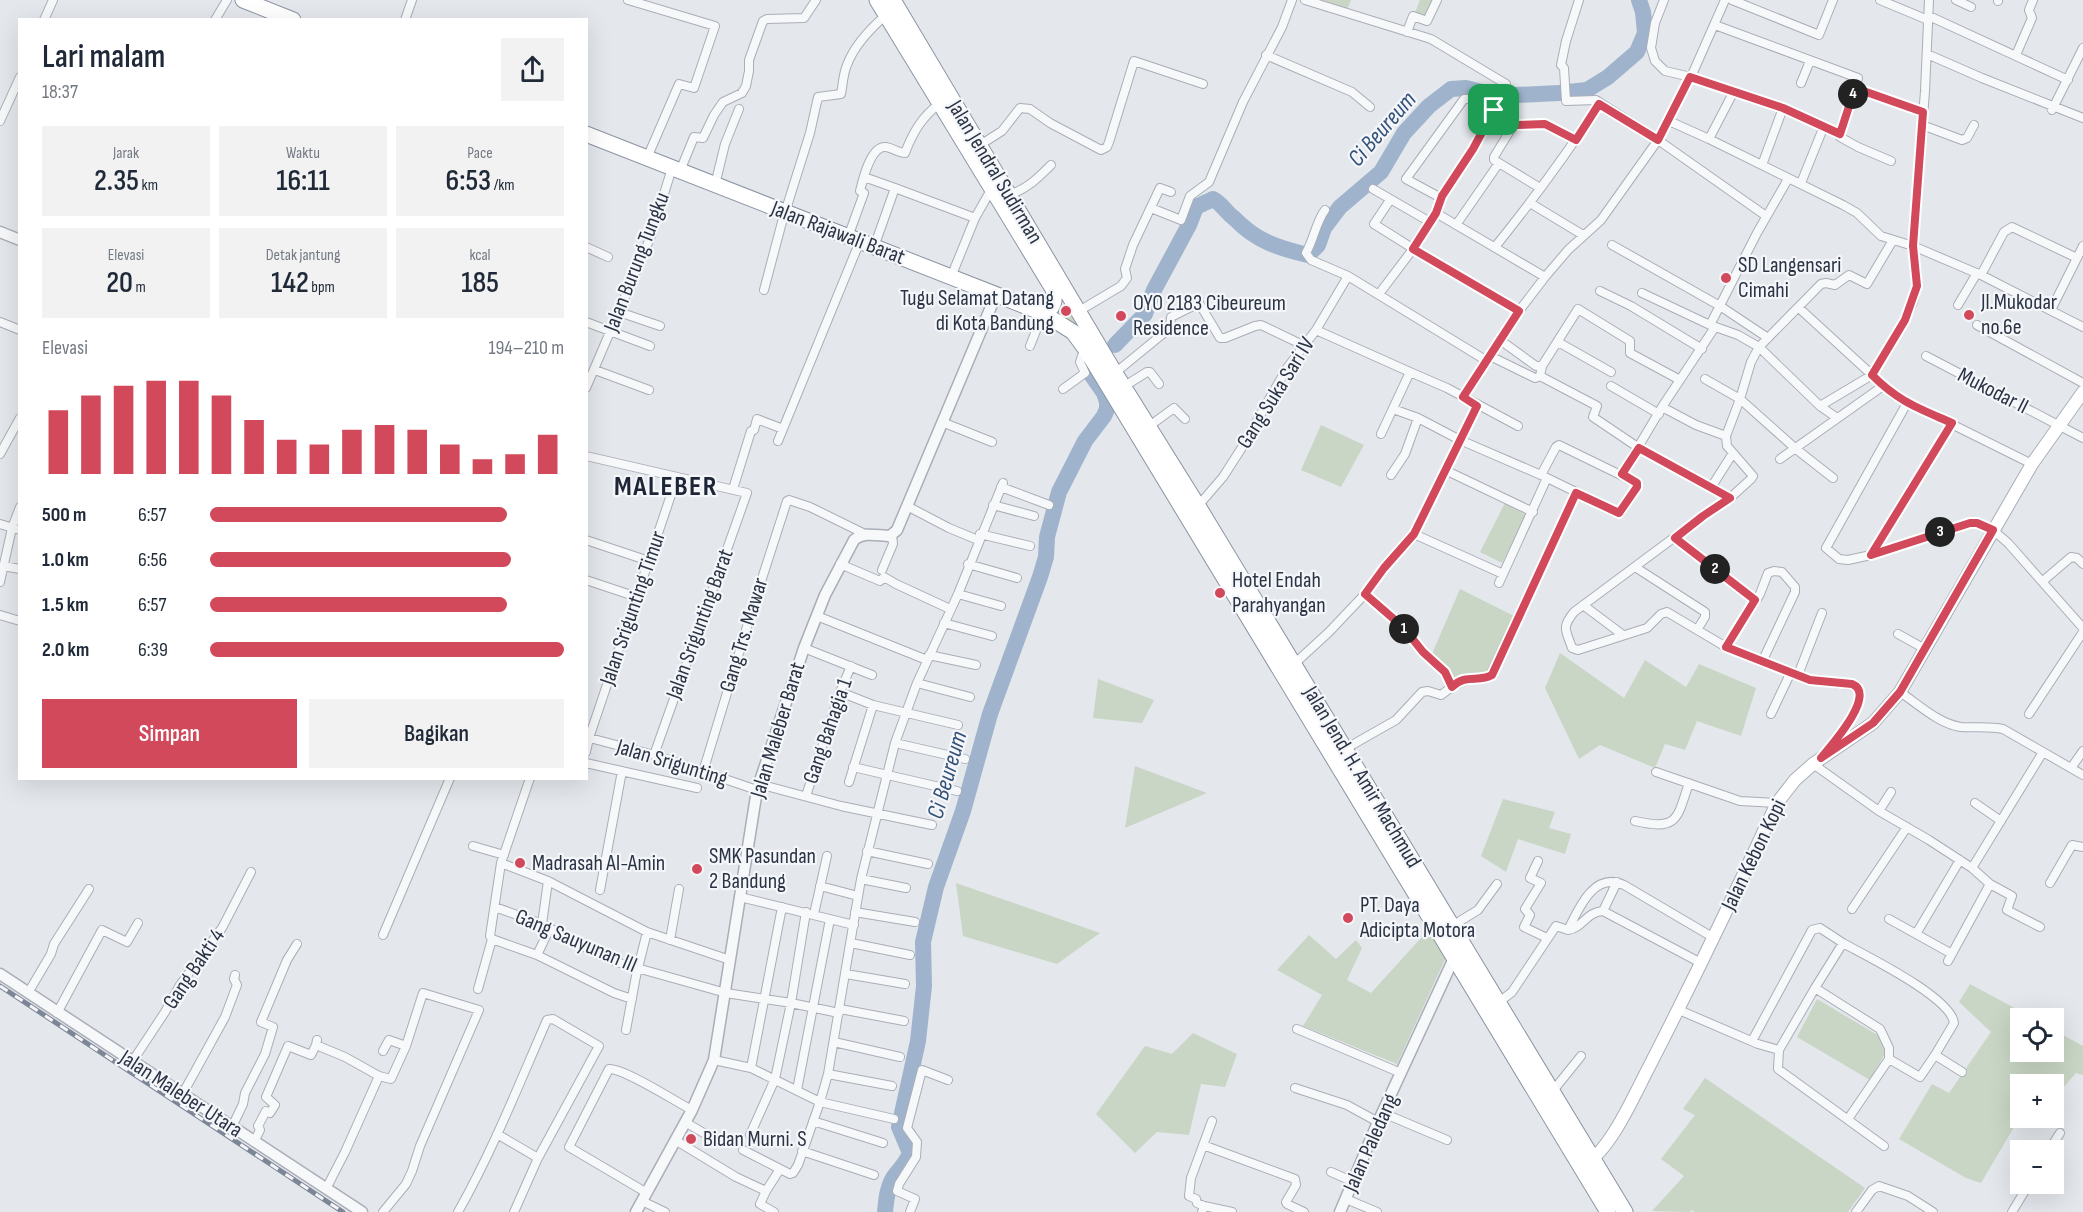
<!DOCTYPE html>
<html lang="id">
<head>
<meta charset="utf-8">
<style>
	:root { --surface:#fff; --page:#f2f2f3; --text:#1f2937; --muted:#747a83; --accent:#d1495b }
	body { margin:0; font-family:"Sofia Sans Condensed",sans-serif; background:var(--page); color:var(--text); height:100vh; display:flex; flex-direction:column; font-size:22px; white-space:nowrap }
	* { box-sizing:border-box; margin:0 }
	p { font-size:20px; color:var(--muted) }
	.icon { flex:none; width:33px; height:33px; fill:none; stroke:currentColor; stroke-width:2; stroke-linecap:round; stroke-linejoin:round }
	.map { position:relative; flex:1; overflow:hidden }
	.details { position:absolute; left:18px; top:18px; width:570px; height:762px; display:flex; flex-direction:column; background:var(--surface); border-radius:0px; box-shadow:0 6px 24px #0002 }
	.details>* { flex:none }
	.fabs { position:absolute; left:2010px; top:1008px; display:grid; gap:12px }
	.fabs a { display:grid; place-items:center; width:54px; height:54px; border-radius:0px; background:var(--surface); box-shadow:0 6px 24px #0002; font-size:30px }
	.pin { position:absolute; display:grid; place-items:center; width:51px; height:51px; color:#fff; margin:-26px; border-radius:12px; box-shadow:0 3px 9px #0006 }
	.km { position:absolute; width:30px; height:30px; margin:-15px; border-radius:50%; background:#222; color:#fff; font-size:16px; line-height:30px; text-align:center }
	.round { display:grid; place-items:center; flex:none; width:63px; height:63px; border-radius:0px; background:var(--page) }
	.head { display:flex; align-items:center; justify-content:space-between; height:102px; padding:0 24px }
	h1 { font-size:33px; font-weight:600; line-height:45px }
	.figures { display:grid; grid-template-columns:repeat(3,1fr); gap:9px; height:102px; padding:6px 24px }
	.figures div { display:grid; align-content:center; border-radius:0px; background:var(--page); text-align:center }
	.figures b { font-size:30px; font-weight:600 }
	.figures small { font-size:16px; font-weight:400 }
	.figures p { font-size:16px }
	.chart { height:168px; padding:12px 24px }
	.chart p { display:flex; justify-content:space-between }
	.chart svg { width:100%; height:108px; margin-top:6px; stroke:var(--accent); stroke-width:6 }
	.cta { display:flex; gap:12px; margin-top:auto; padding:12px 24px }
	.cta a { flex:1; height:69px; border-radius:0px; background:var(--accent); color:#fff; font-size:24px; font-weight:600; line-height:69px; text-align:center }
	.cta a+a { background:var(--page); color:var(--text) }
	ul { padding:0 24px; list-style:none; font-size:20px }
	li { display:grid; grid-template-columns:96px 72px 1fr; align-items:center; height:45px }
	li i { height:15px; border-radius:8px; background:var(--accent) }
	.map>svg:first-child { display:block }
	.green { fill:#c9d6c5 }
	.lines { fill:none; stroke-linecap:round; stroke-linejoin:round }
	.river { stroke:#9fb4cc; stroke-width:16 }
	.minor-casing { stroke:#a9aeb7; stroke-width:10 }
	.tertiary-casing { stroke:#a9aeb7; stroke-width:13 }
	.secondary-casing { stroke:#a9aeb7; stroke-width:14 }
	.trunk-casing { stroke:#8b94a3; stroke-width:17 }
	.minor { stroke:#f7f8fa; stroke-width:8 }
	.tertiary { stroke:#f7f8fa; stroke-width:10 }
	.secondary { stroke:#fff; stroke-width:12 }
	.trunk { stroke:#fff; stroke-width:15 }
	.rail-casing { stroke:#7d8696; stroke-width:5 }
	.rail { stroke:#f4f6f9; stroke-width:3; stroke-dasharray:9; stroke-linecap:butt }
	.route-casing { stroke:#fff; stroke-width:12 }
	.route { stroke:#d1495b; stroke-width:8 }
	.poi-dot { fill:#d1495b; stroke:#f4f6f9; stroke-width:2 }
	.labels { text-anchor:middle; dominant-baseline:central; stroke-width:4.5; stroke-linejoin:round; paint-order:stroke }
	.street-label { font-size:22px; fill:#2b3445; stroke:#f4f6f9 }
	.poi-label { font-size:22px; fill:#2b3445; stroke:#f4f6f9; text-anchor:start }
	.water-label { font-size:24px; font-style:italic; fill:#34527a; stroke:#f4f6f9 }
	.district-label { font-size:28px; font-weight:bold; letter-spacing:1.5px; fill:#1d2536; stroke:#f4f6f9 }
</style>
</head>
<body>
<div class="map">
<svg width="2083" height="1212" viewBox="0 0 2083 1212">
	<rect width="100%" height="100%" fill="#e4e7ec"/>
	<path class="green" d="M1318,0H1351L1347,10Z
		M1420,0H1433L1426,17L1414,15Z
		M1067,296L1080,326L1057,313L1063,306Z
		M1321,425L1364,445L1341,487L1301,470Z
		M1505,503L1526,515L1502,563L1480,552Z
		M1460,589L1516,617L1492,665L1480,680L1452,692L1445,672L1428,663Z
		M1560,653L1624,698L1645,660L1686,687L1699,664L1756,688L1741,736L1697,721L1685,750L1665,744L1655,768L1600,745L1579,759L1545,688Z
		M1098,679L1154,700L1142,723L1093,718Z
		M1135,766L1207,793L1125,828Z
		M1503,799L1555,812L1549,828L1571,834L1565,854L1518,839L1506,872L1481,856Z
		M956,883L1100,933L1057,964L963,936Z
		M1430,928L1447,955L1397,1064L1303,1026L1322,995L1277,970L1309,935L1336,959L1356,940L1362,948L1347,980L1371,993Z
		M1970,984L2033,1018H2020V1052H2054V1030L2083,1046V1075L2076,1073L2054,1098V1084H2020V1117L1981,1183L1966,1178L1899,1139L1932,1084L1949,1093L1991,1032L1959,1002Z
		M1817,999L1891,1043L1870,1080L1797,1037Z
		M1193,1033L1237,1054L1225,1087L1201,1084L1189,1135L1157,1132L1135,1153L1096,1114L1145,1046L1172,1054Z
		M1705,1078L1865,1188L1848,1212H1694L1693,1210L1689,1212L1652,1211L1684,1176L1661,1159L1695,1115L1683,1109Z"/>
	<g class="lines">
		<path class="river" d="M1115,345L1145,314L1154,290L1189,225L1196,207L1213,199C1222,204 1226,212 1234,218C1256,241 1278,248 1308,255L1318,245L1324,228L1340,207L1381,172L1404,133L1429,106L1451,89L1466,88L1497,96L1559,93L1587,90L1608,77L1637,52L1645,33L1643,12L1639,0
			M885,1212C886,1201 887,1188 893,1178C899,1169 906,1164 910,1153L899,1127L918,1041L924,986L923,942L936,887L963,811L990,714L1040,577L1046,557L1047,537L1059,492L1085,441L1104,416L1107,409V402L1104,393L1090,373L1091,366"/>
		<g class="minor-casing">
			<path id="minor" d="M628,0L715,26L694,88L679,84L647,158
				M1305,0L1431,39L1506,84
				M1579,0L1566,41L1561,65L1564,68L1566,101L1596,100L1658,140L1766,216
				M1664,0L1655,23L1651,48L1655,61L1665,71L1691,77L1783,108L1840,134V137L1858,147L1891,161
				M1732,0L1819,35L1833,0
				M1880,0L1928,20
				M1956,0L1971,7
				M1998,1V0
				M1929,16L2068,80
				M44,20L53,0
				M215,20L227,0
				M405,20L412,0
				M1715,25L1858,78L1855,88L1923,113
				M1407,32L1413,16L1427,21L1437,0
				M1927,54L1982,78L2083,118
				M1266,55L1352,92L1370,107
				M2016,55L2032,18L2029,10L2033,0
				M1801,83L1810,61
				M2052,110L2083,48
				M0,121L20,77
				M1669,121L1709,139L1843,205L1857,213L1881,236L1913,246L1981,275L2083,327
				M1922,125L1962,140L1967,138L1974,125
				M1840,134L1855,88
				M1709,139L1734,91
				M980,145L1002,131L1020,108L1030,109L1050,123L1101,150L1107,147L1109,142L1134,61L1203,84
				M1499,163L1494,160V157L1514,124H1545L1576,140
				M1762,165L1783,108
				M680,171L694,137L703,138L714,115L723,102L742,93L746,86L749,71V60L763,21L767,19L804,18L816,0
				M864,177L895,188L874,247
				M1788,179L1757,233L1710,325L1738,335L1759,347L1820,406L1872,375L1905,320L1913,302L1917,286L1913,246L1925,91L1929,0
				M1801,183L1824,126
				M715,185L725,144L739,109
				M895,188L975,218
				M1373,189L1430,222
				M1009,195C1027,189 1038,178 1051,165
				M1441,198L1406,179L1464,99H1479L1514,124
				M1390,200L1374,224L1444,268L1519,311
				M1530,203L1583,235
				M1151,208L1181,220L1190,196L1209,182L1243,102L1282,27L1292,0
				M1325,210C1316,222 1314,239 1306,253L1311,260L1348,276L1487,361
				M1436,213L1545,277
				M1456,225L1499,163L1540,188
				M848,237L864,193L860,191C863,179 871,145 886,147C893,148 898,153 905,153C913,132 922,117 939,104
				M1612,245L1720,306L1768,338
				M586,247L608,257
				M1495,247C1532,201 1567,154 1599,104
				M1981,275L2004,232L2012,227L2077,258
				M951,277L975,218L992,188
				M764,290L782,222L810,133L818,97L841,94C843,84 843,74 847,65C854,46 871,28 886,15
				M1600,291L1631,306L1702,349
				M1642,293L1710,325
				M1379,294L1413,249L1436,213L1441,198L1473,149L1494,110
				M1958,305L1977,273
				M1799,308L1895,396L2032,464
				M2051,310L2083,246
				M1079,311L1121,286L1127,278L1125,269L1133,245L1160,188L1171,192
				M619,312L660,326
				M0,322L20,330
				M586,322L650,346
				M1977,325L2083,383
				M1316,330L1410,372
				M1500,340L1536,366H1542
				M1558,342L1611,372
				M1030,346L1043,313
				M1490,356L1535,378L1540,376L1542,366L1578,309L1630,341V353L1680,380
				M1926,356L2083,438
				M595,370L649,390
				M1115,373L1170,328L1171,317L1199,303L1220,338H1225L1255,326L1261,325L1305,346
				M1540,376L1597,406L1593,417L1639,448L1730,498
				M1705,379L1740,399L1796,449L1833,478
				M1611,386L1659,414
				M1123,387L1147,372H1150L1159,384
				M586,388L651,236L672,168
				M1063,389L1085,373L1080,362L1083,353L1087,351
				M1463,397L1522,307L1545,277L1568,250L1601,220L1658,140L1691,77L1725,0
				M1907,403L1826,548L1839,559L1848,560L1871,555L1970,523H1977L1993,530L2008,543L2083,628
				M1820,406L1837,418
				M1662,407L1696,425L1726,436
				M1393,409L1418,418L1460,440L1541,475L1617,512H1621L1637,487V483L1559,445L1556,447L1541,475
				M942,422L992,442
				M1148,427L1174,408L1185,419
				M1381,434L1410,372L1447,388L1518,426
				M778,441L860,241
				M0,454L20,418
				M586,456L747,493L654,755
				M1780,459L1883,386
				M1445,470L1533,512
				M1622,474L1662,407L1715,327
				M1391,475L1405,454L1418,418
				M1712,486L1733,453
				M1001,487L1049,505
				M733,489L751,431L754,430L757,419L783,429
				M993,505L1034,516
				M907,506L949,528L978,540
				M1198,506L1223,477L1241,449L1287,368L1316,330L1348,276
				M0,524L20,530
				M980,534L1030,546
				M1414,534L1503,574
				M1675,538L1755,600
				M586,540L649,561
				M1871,555L1952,423
				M840,564L880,581L884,577L896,584L950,609
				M968,564L1017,578
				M3,566L20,569
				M1635,567L1705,612V617L1697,630
				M882,570L893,544L892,535
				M586,580L637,597
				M2043,581L2071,557L2077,558L2083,564
				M0,582L12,528L20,507
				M1499,583L1546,480
				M958,594L1001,606
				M1365,594L1403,627L1423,652L1445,672L1452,687
				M1583,605L1623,635
				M0,615L20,621
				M817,616L927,660
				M944,623L992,636
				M1898,634L1925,649
				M1726,647L1760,594L1768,573L1774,571L1782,572L1795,587V592L1762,662
				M804,648L872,675
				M929,655L976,665
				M1292,666L1329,632L1365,594L1384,568L1414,534L1477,406
				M1798,675L1822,613
				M917,683L970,697
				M840,692L873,705L958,725
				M1900,692C1918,704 1939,724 1961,727C1976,728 1989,726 2003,729L2083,775
				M1771,714L1791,672
				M2029,714L2083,632
				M586,737L654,755L757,790
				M895,743L965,759
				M1345,749L1396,720L1422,692L1428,691L1441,695L1461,680L1490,676L1576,493
				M1827,751C1838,736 1868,704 1857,686L1810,680L1762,662L1726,647L1667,612L1661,614L1647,628L1578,650L1572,648C1566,630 1561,628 1574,612L1703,516L1730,498L1751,479L1753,476L1727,446L1726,436L1740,399L1751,362L1759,347L1821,284L1826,283L1835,285L1849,275L1867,284L1893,240
				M586,752L589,738L677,477
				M586,763L697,788
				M1813,764L1879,811L1929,840L1972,868L1990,884L2012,896L2007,910L2040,927
				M853,767L957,791
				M2071,768L2083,751
				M703,772L756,597L787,501L789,500L810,507L867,535
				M1656,772L1740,801L1777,803
				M849,782L873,705
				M759,784L841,806L932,825
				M806,796L840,692L851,666
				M1975,803L2001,821
				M1879,811L1891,792
				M1635,821C1678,831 1677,819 1689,783
				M473,846L504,855
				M867,851L928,864
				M1538,861L1530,878L1541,883L1525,909L1530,915L1524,927L1547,938
				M501,863L548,881L647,932L730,960
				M1972,868L2043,752
				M861,879L906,888
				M1617,882L1603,911L1701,963
				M2050,883L2072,845L2083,847
				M820,886L858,896
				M600,890L622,771
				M740,897L854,925
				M495,907L542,924L592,951L616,962L637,968L726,993L791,1003L839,1013
				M1852,909L1907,827
				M855,912L915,922
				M814,914L827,856
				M1889,919L1916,934
				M542,924L548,881
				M1452,926L1478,910L1497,884
				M550,928L537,955L614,993L632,999
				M1568,930C1583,928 1586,912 1603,911
				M383,935L450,778
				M492,939L537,955
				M670,940L679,889
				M851,943L910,955
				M1952,954L1916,934L1960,860
				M1948,961L1990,884
				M846,974L905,984
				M1815,988L1843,943C1866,956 1951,997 1954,1023L1935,1055L1920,1077L1889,1059
				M478,989L492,939L490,936L501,863L530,778
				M28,993L51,954L54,944L89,889
				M1498,1003L1512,992L1556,926L1568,930C1579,908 1594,871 1624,885L1714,938
				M840,1009L904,1021
				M1679,1010L1758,1044L1779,1050
				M57,1013L102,930L127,942L138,923
				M1297,1029L1401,1073
				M626,1030L636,976L647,932
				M317,1040L316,1045L345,1057L379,1076
				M1752,1041L1812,930L1820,928L1843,943
				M834,1042L900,1057
				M1935,1055L1962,1072
				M714,1060L751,1068L820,1102L894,1119
				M132,1062L165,1012L180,985L222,928L251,872
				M751,1068L782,907
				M828,1074L892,1086
				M1295,1088L1347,1105L1378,1122
				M797,1090L830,919
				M1552,1092L1581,1056
				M182,1095L225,1017L237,985L234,979L235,975
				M1383,1113L1447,1140
				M1848,1119L1889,1059V1048L1880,1029L1815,988L1779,1050L1778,1069L1884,1146
				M813,1121L883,1143
				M685,1122L719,1142
				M232,1127L243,1104L245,1093L265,1054L273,1027L261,1022L287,960L297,944
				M497,1134L538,1158
				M750,1135L775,1079L791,1003L806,912
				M675,1140L736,1177L766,1191L760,1204L774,1212
				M254,1142L260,1130L258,1126L266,1111L270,1113L275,1105L266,1097L288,1046L311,1055L316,1045
				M1203,1145L1295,1179L1296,1185L1286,1202L1287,1204L1304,1212
				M743,1150L790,1174L793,1173L798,1165L820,1102L828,1074L861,879L895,743L917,683L958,594L1003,483
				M2049,1150L2060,1133
				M802,1151L874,1175
				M1331,1172L1354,1182
				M326,1189L345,1152L379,1076L391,1079L406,1046
				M766,1191L780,1169
				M647,1193L569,1147L609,1069C624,1068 676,1102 692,1110
				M1346,1199L1377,1212
				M642,1201L665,1212
				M1204,1206L1232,1212
				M383,1212L406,1184L412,1171L420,1146L479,1010L423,993L406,1046L389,1040L383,1051
				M458,1212C493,1150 519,1084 547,1020L553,1019L599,1046L538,1158L514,1212
				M910,1212L915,1199L897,1191L899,1184L916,1157L917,1142L907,1128L922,1070L948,1080
				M1202,1212L1204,1206L1197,1203L1196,1199L1189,1196L1191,1178L1212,1121
				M1856,1212L1872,1190L1879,1186L1908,1196L1933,1212
				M2012,1212L2029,1184"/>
		</g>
		<g class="tertiary-casing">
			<path id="tertiary" d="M0,232L20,240
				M0,974L362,1212
				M636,1212L692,1110L714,1060L757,790L804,648L825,595L854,540C864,531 878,536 890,536L897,530L996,295
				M1340,1212L1378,1122L1454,958"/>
		</g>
		<g class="secondary-casing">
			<path id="secondary" d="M1586,1163C1611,1150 1636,1091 1650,1065C1694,979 1736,892 1777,803L1795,780L1813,764L1873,723L1900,692L2032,464L2083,392"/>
		</g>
		<g class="trunk-casing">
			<path id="trunk" d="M243,0L293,20
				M877,0L1053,289C1056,299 1054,310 1043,313
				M893,0L1115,373L1198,506L1625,1212
				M586,134L1043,313L1073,332L1087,351L1608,1212"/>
		</g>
		<use href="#minor" class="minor"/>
		<use href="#tertiary" class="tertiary"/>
		<use href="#secondary" class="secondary"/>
		<use href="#trunk" class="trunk"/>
		<g class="rail-casing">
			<path id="rail" d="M0,986L343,1212"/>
		</g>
		<use href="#rail" class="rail"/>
	</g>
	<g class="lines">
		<g class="route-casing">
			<path id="route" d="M1690,77L1783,108L1840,134L1855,88L1923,112L1913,246L1917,286L1905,320L1872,375C1899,402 1918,408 1952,423L1871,555L1970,523H1977L1993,530L1900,692L1873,723L1821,758C1830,747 1878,694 1852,684L1810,680L1726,647L1755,600L1675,538L1703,516L1730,498L1639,448L1622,474L1637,483V487L1619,513L1576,493L1492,675C1478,683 1466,673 1452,687L1445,672L1423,652L1403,627L1365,594L1384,568L1414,534L1477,406L1463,397L1519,311L1413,249L1436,213L1442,196L1473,149L1494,110L1516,125L1545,124L1576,140L1599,104L1658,140Z"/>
		</g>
		<use href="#route" class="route"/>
	</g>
	<g class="poi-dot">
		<circle cx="1726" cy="278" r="6"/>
		<circle cx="1066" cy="311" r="6"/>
		<circle cx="1969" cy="315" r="6"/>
		<circle cx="1121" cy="316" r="6"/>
		<circle cx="1220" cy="593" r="6"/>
		<circle cx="520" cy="863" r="6"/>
		<circle cx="697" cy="869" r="6"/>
		<circle cx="1348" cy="918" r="6"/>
		<circle cx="691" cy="1139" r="6"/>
	</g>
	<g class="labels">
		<g class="street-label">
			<text transform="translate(995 172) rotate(59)">Jalan Jendral Sudirman</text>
			<text transform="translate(838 233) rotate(21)">Jalan Rajawali Barat</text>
			<text transform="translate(637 262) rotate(-69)">Jalan Burung Tungku</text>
			<text transform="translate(1993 391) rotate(27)">Mukodar II</text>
			<text transform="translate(1276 393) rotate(-58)">Gang Suka Sari IV</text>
			<text transform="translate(633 608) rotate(-71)">Jalan Srigunting Timur</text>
			<text transform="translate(700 624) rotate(-70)">Jalan Srigunting Barat</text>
			<text transform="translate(744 635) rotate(-73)">Gang Trs. Mawar</text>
			<text transform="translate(778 730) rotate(-73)">Jalan Maleber Barat</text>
			<text transform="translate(828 731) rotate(-71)">Gang Bahagia 1</text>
			<text transform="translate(672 763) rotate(17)">Jalan Srigunting</text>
			<text transform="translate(1362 777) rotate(59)">Jalan Jend. H. Amir Machmud</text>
			<text transform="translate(1754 855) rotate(-64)">Jalan Kebon Kopi</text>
			<text transform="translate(576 941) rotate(23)">Gang Sauyunan III</text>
			<text transform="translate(194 969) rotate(-56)">Gang Bakti 4</text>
			<text transform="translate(181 1094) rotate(33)">Jalan Maleber Utara</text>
			<text transform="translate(1371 1143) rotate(-66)">Jalan Paledang</text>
		</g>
		<g class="poi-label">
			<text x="1738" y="265">SD Langensari<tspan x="1738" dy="25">Cimahi</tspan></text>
			<text x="1054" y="298" text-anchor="end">Tugu Selamat Datang<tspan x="1054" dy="25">di Kota Bandung</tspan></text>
			<text x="1981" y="302">Jl.Mukodar<tspan x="1981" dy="25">no.6e</tspan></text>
			<text x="1133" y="303">OYO 2183 Cibeureum<tspan x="1133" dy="25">Residence</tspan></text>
			<text x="1232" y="580">Hotel Endah<tspan x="1232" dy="25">Parahyangan</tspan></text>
			<text x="709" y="856">SMK Pasundan<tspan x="709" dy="25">2 Bandung</tspan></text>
			<text x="532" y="863">Madrasah Al-Amin</text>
			<text x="1360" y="905">PT. Daya<tspan x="1360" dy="25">Adicipta Motora</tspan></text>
			<text x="703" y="1139">Bidan Murni. S</text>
		</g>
		<g class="water-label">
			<text transform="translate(1382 129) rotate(-49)">Ci Beureum</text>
			<text transform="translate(947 775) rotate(-74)">Ci Beureum</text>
		</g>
		<g class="district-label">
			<text x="666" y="486">MALEBER</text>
		</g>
	</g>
</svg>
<div class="fabs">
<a><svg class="icon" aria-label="locate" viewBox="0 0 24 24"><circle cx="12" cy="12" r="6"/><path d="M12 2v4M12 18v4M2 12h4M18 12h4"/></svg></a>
<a>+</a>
<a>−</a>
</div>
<div class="pin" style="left:1494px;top:110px;background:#1e9e55"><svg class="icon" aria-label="arrive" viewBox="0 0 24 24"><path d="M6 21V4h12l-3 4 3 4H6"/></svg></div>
<b class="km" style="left:1404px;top:629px">1</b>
<b class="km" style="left:1715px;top:569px">2</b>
<b class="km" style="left:1940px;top:532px">3</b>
<b class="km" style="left:1853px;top:94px">4</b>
<section class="details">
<div class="head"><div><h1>Lari malam</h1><p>18:37</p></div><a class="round"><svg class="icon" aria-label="share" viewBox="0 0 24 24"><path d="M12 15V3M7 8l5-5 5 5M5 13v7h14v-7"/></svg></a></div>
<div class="figures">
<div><p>Jarak</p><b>2.35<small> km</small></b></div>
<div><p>Waktu</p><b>16:11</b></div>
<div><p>Pace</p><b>6:53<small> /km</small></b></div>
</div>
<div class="figures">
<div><p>Elevasi</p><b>20<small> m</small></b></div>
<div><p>Detak jantung</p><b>142<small> bpm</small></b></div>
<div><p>kcal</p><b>185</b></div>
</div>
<div class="chart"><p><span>Elevasi</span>194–210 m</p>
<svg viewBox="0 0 160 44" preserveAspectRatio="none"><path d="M5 44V18M15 44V12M25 44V8M35 44V6M45 44V6M55 44V12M65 44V22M75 44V30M85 44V32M95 44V26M105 44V24M115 44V26M125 44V32M135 44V38M145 44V36M155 44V28"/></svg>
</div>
<ul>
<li><b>500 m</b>6:57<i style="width:84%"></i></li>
<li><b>1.0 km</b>6:56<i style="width:85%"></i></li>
<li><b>1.5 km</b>6:57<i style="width:84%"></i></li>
<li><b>2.0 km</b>6:39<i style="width:100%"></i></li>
</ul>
<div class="cta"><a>Simpan</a><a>Bagikan</a></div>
</section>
</div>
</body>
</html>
